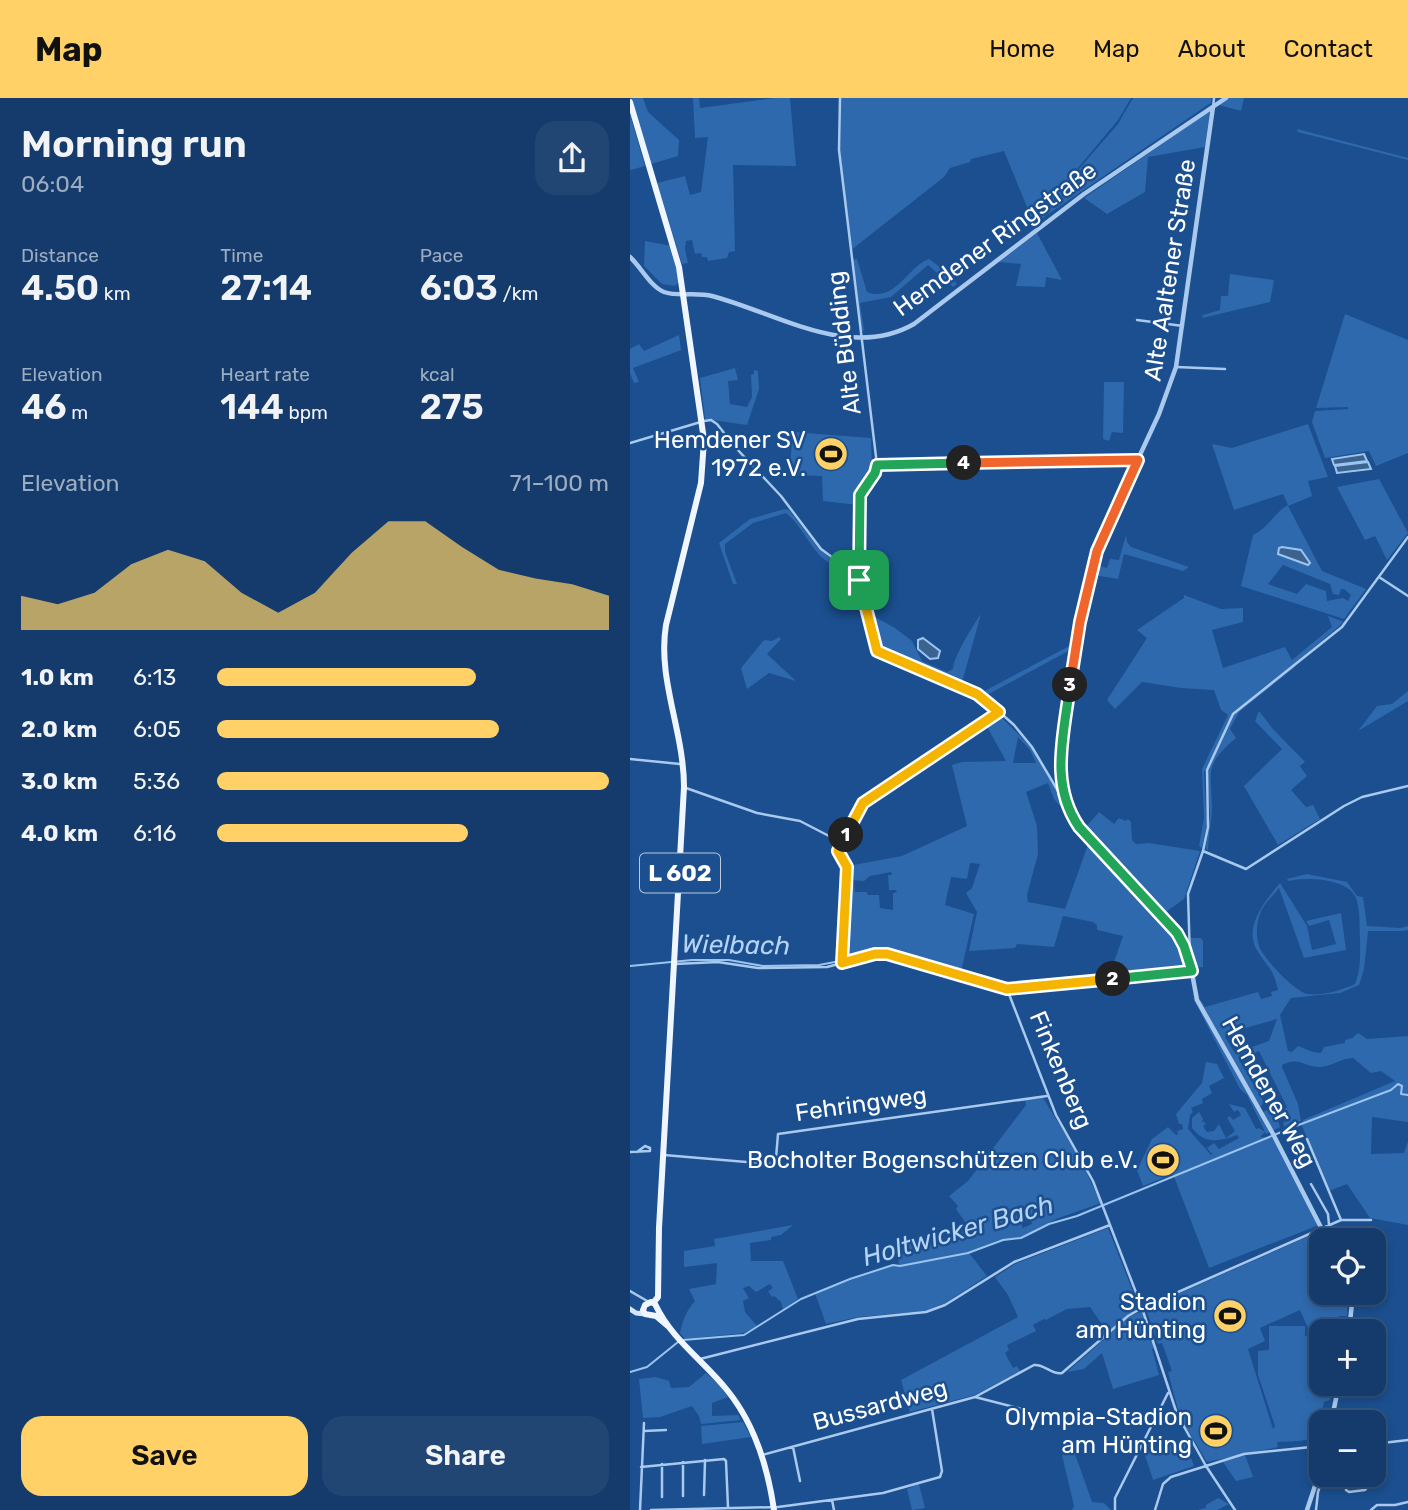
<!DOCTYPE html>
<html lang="en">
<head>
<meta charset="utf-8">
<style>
	:root { --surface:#143b6b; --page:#214673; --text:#f1f3f6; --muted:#9dadc1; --line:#33557e; --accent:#ffd166 }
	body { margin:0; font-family:Rubik,sans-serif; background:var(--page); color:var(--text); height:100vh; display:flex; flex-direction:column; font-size:26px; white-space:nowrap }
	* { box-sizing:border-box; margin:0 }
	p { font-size:23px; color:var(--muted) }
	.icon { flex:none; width:38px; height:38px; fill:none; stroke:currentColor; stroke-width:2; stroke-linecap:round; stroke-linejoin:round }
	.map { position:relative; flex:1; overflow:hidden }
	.panel { display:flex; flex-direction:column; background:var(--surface); width:630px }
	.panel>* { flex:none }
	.buttons { position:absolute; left:679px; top:1130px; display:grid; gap:14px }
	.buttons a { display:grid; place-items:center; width:77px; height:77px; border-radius:14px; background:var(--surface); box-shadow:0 4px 10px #0003,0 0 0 2px var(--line); font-size:35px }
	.pin { position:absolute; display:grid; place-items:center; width:60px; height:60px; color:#fff; margin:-30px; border-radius:14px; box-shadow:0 4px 10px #0006 }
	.km { position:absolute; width:35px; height:35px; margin:-18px; border-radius:50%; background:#222; color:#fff; font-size:19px; line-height:35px; text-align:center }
	.round { display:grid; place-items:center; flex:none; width:74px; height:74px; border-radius:21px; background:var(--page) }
	.summary { display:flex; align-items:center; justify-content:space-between; height:119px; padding:0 21px }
	h1 { font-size:38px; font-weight:600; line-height:52px }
	.stats { display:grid; grid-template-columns:repeat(3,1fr); gap:10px; height:119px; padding:7px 21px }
	.stats div { display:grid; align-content:center }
	.stats b { font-size:35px; font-weight:600 }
	.stats small { font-size:19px; font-weight:400 }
	.stats p { font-size:19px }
	.chart { height:196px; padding:14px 21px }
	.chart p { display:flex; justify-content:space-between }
	.chart svg { width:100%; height:126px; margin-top:7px; fill:var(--accent); opacity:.7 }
	.action { display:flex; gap:14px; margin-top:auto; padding:14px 21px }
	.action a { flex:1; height:80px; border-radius:21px; background:var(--accent); color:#111; font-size:28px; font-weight:600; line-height:80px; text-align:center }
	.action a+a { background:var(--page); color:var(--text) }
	ul { padding:0 21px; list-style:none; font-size:23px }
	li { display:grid; grid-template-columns:112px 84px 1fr; align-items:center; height:52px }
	li i { height:18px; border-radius:9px; background:var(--accent) }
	header { display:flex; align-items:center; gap:42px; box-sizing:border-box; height:98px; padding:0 35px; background:var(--accent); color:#111 }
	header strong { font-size:33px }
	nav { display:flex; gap:38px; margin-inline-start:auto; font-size:24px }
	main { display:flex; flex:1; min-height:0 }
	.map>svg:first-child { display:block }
	.green { fill:#2e69ad; fill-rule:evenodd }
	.water { fill:#3c6290; stroke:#9cc4f0; stroke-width:2 }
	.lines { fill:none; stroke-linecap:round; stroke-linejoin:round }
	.stream { stroke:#9cc4f0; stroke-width:2 }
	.minor { stroke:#a9c9ee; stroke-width:2.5 }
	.tertiary { stroke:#a9c9ee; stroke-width:4.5 }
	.secondary { stroke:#d6e6fa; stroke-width:5 }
	.primary { stroke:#f0f6ff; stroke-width:6 }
	.split-1-casing { stroke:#fff; stroke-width:14 }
	.split-2-casing { stroke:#fff; stroke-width:14 }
	.split-3-casing { stroke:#fff; stroke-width:14 }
	.split-4-casing { stroke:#fff; stroke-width:14 }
	.split-5-casing { stroke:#fff; stroke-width:14 }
	.split-1 { stroke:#f5b400; stroke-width:9 }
	.split-2 { stroke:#f5b400; stroke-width:9 }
	.split-3 { stroke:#22a559; stroke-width:9 }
	.split-4 { stroke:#f0652b; stroke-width:9 }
	.split-5 { stroke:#22a559; stroke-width:9 }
	.labels { text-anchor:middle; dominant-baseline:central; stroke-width:5; stroke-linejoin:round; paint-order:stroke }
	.shield { fill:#1b4f8f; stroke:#bbcadd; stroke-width:2 }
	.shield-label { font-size:23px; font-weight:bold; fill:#fff }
	.street-label { font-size:24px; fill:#fff; stroke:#1b4f8f }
	.poi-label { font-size:24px; fill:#fff; stroke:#1b4f8f; text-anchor:end }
	.water-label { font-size:26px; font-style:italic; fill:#b5d3f5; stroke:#1b4f8f }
</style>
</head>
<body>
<header>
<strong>Map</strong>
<nav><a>Home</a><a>Map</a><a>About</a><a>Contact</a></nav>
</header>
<main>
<section class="panel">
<div class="summary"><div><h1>Morning run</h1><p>06:04</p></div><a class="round"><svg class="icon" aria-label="share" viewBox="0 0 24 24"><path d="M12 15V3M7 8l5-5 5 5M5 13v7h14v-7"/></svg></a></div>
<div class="stats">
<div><p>Distance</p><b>4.50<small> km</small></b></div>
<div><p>Time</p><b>27:14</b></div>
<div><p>Pace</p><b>6:03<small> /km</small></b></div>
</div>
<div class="stats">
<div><p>Elevation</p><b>46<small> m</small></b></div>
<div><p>Heart rate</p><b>144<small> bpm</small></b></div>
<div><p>kcal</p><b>275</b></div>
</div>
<div class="chart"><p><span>Elevation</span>71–100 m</p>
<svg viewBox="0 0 160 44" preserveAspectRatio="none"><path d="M0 44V32L10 35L20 31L30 21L40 16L50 20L60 31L70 38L80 31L90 17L100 6L110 6L120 15L130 23L140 26L150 28L160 32V44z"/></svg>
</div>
<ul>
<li><b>1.0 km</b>6:13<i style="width:66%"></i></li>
<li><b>2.0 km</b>6:05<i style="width:72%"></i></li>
<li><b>3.0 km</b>5:36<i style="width:100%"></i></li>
<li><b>4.0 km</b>6:16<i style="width:64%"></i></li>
</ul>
<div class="action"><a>Save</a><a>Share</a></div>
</section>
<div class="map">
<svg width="778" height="1412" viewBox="0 0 778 1412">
	<rect width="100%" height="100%" fill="#1b4f8f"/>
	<path class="green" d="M1,0H13L18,14L49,42L48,58L21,66Z
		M63,0H69L70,10L145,0H160L166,68L103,67L105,153L99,154L97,160L78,163L77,159H72L71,155L65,156L62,142L56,143L55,151L58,165L52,166L27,85L55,78L60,97L71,94L78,39L65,40Z
		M211,0H501L488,22L448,70V72L488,26L503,0H581V5L576,8L404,126L374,53L341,61L340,64L320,70L314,79L221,152L210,53Z
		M599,0H614L611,13L589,7Z
		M580,13L575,49L518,59L515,94L477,116L454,100Z
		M0,17L15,68L1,72L0,71Z
		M667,31L778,60V62L668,34Z
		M407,135L432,182L416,179L415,189L386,188L391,166L369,164Z
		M15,143L42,148L49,184L45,188L32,186L14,168Z
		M227,161L237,194C265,205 277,169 299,161L314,172L327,186L323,189L298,167L261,199L230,205L234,233L231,232L223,162Z
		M600,176L644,182L640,204L572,220L573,217L590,212L591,198H598Z
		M715,216L778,242V355L746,368L739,353L695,360L682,324L685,313L718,311V309L686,310Z
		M49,237L51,252L3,270L9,284L4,285L0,275V251L9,246L14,253Z
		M105,270L108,282L98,283L100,306L117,309L122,299L121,277L124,276V272L128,273L129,291L117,327L75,321L70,280Z
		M474,284H494L493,335L482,334L479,343L473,341Z
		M678,326L698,379L678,383L682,398L658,408L692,473L736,491L714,521L611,488L623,437C638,430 644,415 658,407L653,396L604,412L582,346L602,350ZM653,467L700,486L703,496L709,497L711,491H714L721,497L718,503L713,500L697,503L696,493L676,486L667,496L638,486Z
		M163,334L241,340L242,371L229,393L228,407L193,403L192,378L159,377Z
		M749,381L778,435L757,462L745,438L735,442L707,389Z
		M155,411L159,412L190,452L225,479L235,522L233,524C231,512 229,497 226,486C222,473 204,469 195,462C179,449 171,426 156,415L123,425L95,446V454L107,486H103L89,445L120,421Z
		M496,437L497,444L501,449L559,469L553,473L494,456L488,481L464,477L466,467L477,470L480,461L489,462Z
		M230,477L235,478L243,518L265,530L282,543L292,563L317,574L323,571C323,560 343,527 351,516L331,588L247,552Z
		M554,497L591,511L613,510V524L582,532L593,570L655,549L662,562L702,529L698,518L714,524L664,566L665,569L609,614L600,631L606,640C572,669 582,673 582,713C581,726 578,739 578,752L576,751L580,718L577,674L598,628L574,674L577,726L572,750L569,748L574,720L572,671L598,617L591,612L584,592L551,590L512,584L485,611L477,602L517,540L507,532L554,500Z
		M149,539L151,541L137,556L166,583L139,575L117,591L111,570L134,542L142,543Z
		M443,546L444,550L355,598L349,596Z
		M778,593V603L728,633L747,608L762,606Z
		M629,613L643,631L675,664L670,668L677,678L661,692L676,709L683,707L690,721L648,747L614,688L652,651L625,623Z
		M369,617L402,650L427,694L432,699L445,726L424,701L418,685L396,694L407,728L408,756L397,797L398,804L435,811L459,744C490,777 548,827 559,870L558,872L479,879L493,838L467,832V827L463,824L433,818L424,849L387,846L385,850L339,853L347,814L336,795L342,790L350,766L340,765L337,781L321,779L315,807L344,816L331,874L260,853L235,855L214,861L218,783H224L225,794H237L238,797H249L250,810L263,812V795L267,794L266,792H259L258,777H262L261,774L240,778L234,783L218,782V768L272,758L337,728L322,667L332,664L376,663L355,625ZM388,639L400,652L406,665H383Z
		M469,714L484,726L489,720L495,723L498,721L501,724L502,742L506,746L519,745L570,753L554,801L533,816L455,730Z
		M677,776L717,784L727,798L733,799L737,828L770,830L778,828V832L774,833H738L734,871L729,887L710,895L661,900L650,917L658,953L662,954L668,948L683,954L691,955L694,949L715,945V942L722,940L728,935L737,941L778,938V1024L742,1019L741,1056L774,1055L778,1043V1127L740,1120L717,1086L699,1093L672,1028L673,1022L765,983L751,973L741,975L723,960C711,960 701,969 690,969C674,969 669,958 652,967V969L668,1006L671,1023L654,1029L653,1025L658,1021L654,1012L657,1009L629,953L609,962L634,1004L630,1009L633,1014L637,1012L641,1018L652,1013L648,1022L650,1029L636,1036L617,997L610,991L563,900L570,901L575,909L628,894L631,901L642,898L641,894L648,892C643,870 639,871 628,854C612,830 635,803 650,785L677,828L682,852L706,846L699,822L679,828L676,823L711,815L716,852L674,860L649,790C643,798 633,806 630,816C626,826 626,838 629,848C633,860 665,894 678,896C693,898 712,892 725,886C731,872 730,857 730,842C729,828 731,810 725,798C715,780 675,779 658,783L657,781ZM647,921L639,943L605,955L595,939L598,935Z
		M561,840H571L573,843V869L562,870L557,842Z
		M576,964L587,966L594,980L579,988L582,995L572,1001L573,1005L561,1010L563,1014L560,1017L558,1031L581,1057L583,1055H581L577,1050L584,1045L589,1051L609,1040L607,1037C590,1044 574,1046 562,1030V1020L569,1014L573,1021L571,1025L573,1023L576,1026L573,1028L577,1034L584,1033L589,1026L596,1040L605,1033L597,1020L600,1018L603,1022L611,1017L608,1012L604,1014L599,1006L615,1010L626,1031L629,1030L635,1034L630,1039L643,1040L689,1127L579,1170L543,1076L513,1088L507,1072L522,1041L538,1029L546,1037L548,1036L547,1033L553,1031L552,1026H549L546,1016L572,985Z
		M413,1000L447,1055L471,1105L426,1121L391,1140L368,1142L339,1155L357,1178L315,1205L295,1213L228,1219L196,1226L185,1195L263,1167L269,1168L267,1147L306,1136L316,1147L338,1128L326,1111L328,1108L319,1098L338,1083L396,1007L395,1002ZM397,1108L402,1126L393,1130L385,1114Z
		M163,1127L151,1137L141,1139V1142L120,1145L121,1163H153L168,1201L153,1212L151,1204L144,1198L142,1199L138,1193L143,1190L140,1186L126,1194L119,1188L113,1190L119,1200L113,1203L115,1214L127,1228L114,1235L55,1241L50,1235C53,1222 56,1213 65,1203L59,1191L86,1186L87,1165L54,1169V1153L85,1148L84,1141Z
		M478,1130L509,1209L468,1242L471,1225L460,1209L437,1211L416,1222L414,1221L403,1227L406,1233L377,1247L379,1252L375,1255L383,1270L387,1268L390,1273L345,1297L280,1314L271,1282L388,1219L378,1197L365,1179L385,1166Z
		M688,1134L693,1143L691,1195H718L717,1218H710L678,1230L670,1212L630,1230L635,1243L618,1251L643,1331L645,1328L628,1277V1253L639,1252V1228H675V1238L689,1239L688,1270H691V1286L703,1287L700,1302L694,1304C686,1345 689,1342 647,1344L648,1349L577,1364L550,1319L538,1274L542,1273L532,1245L528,1246L517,1214L519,1209Z
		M512,1213L525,1250L522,1251L529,1277L483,1291L472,1255L454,1271L437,1274L499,1219Z
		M76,1275L89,1287L98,1299L82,1305V1318L108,1317L111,1322L71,1326L69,1318L62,1308L30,1319L13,1320L9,1281L26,1279L39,1283L41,1290L59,1289Z
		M113,1324L121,1339L72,1346L71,1328Z
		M554,1340L564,1368L523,1382L514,1354Z
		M444,1353L462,1404L474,1405L481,1412H442L444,1408L432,1357Z
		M615,1357L623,1379L606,1383L593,1364Z
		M289,1386L295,1410L282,1412L277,1391Z
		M588,1400L599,1406L587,1412H567L576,1410V1407Z"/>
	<path class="water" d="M734,356L737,363L704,367L702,361Z
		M738,364L741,371L707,375L705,368Z
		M652,449L671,452L680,465L678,467L648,456L649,450Z
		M293,540L310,553L308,560L300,561L288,551V542Z"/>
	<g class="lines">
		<path class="stream" d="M214,861L253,853L329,875
			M0,868L62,862H99L133,868L189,867L210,863
			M333,876L379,888L401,887
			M405,887L419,885
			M53,1242L114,1237L171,1201L220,1181L263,1167L270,1168L338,1155L373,1142L391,1140L419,1126L447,1118L666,1028L761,992L768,986L772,988L771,996L778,997
			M0,1274L17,1269L48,1244"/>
		<path class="minor" d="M210,0L209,52L247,367L245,375L230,397L229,482
			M583,9L584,0
			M507,222L553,228
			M546,269L595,271
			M0,345L74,323L81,322L87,326L105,349L151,398L191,451L225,476L229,482L247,553L354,600L384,627L402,649L428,693L433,698
			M247,367L508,361
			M749,479L778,498
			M0,661L50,666
			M56,690L127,715L170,723L199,738L217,769L212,865
			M208,752L233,705L369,614
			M573,753L616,771L714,708L732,699L778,688
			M560,861L558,796L573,753L578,729L577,672L603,616L712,529L778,439
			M45,866L88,864L128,870L197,869L251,855L377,891L562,873
			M377,891L426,1017L463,1083L480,1127
			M677,1041L711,1122
			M0,1054L20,1053V1050L15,1048L7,1054
			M34,1057L141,1066L146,1060L148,1036L417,998
			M681,1086L698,1116L699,1127
			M0,1193L19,1204
			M70,1261L228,1221L296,1214L315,1207L384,1164L480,1127L512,1210L547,1316L576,1368L605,1412
			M345,1299L392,1311L394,1314
			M14,1333L36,1332
			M744,1346L778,1342
			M163,1349L170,1383
			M132,1357L345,1299L404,1267C415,1266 421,1277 432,1275L498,1218L512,1210L711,1122H741
			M53,1364V1398
			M32,1366V1399
			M11,1369L94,1361L96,1363L98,1409
			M716,1392L719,1394L735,1392L742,1384V1377
			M74,1397L75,1362
			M202,1402L204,1412
			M10,1412L14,1325
			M21,1412L148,1409L253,1395L310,1379L312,1373L302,1311
			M485,1412V1400L538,1295
			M525,1412L533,1386L541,1379L614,1356L691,1348
			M686,1412L688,1394L694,1377
			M741,1412L747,1407H765L778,1404"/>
		<path class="tertiary" d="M583,9L546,269L529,316L470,443L460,476L445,550L430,678L433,698L449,729L547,835L560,864L567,902L642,1034L698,1143
			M0,159C11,169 20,188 34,194C47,199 67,194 82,198C147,215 219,263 284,226L454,96L596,0
			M719,1234L723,1195
			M701,1325L709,1286
			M677,1412L691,1370"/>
		<path class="secondary" d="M0,1211L6,1215L15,1216"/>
		<path class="primary" d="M0,4L49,169L74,342L71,385L36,527C27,581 54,633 54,689L29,1130L28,1199L23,1205
			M39,1229L26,1218L15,1216L13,1212L15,1207L21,1204L25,1206C42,1242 73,1262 97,1292C124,1325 138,1371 144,1412"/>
	</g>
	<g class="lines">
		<g class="split-1-casing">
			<path id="split-1" d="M216,737L233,705L369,614L347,596L247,553L229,482"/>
		</g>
		<g class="split-2-casing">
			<path id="split-2" d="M216,737L208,753L217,769L212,865L245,856H257L377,891L483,881"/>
		</g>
		<g class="split-3-casing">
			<path id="split-3" d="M440,587C434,637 419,685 449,729L547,835L554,848L562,873L483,881"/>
		</g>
		<g class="split-4-casing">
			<path id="split-4" d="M334,365L508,362L467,453L450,524L440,587"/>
		</g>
		<g class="split-5-casing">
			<path id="split-5" d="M229,482L230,397L245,375L247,367L334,365"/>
		</g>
		<use href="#split-1" class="split-1"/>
		<use href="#split-2" class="split-2"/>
		<use href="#split-3" class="split-3"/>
		<use href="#split-4" class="split-4"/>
		<use href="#split-5" class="split-5"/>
	</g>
	<defs>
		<g id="stadium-disc" transform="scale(1.75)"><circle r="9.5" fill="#ffd166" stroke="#1b4f8f"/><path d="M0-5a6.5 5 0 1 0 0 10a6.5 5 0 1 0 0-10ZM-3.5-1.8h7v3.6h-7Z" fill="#111"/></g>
	</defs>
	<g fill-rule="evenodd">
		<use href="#stadium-disc" x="201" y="356"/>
		<use href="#stadium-disc" x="533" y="1062"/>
		<use href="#stadium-disc" x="600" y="1218"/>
		<use href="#stadium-disc" x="586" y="1333"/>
	</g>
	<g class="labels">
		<rect class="shield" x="10" y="755.5" width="80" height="39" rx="5"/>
		<g class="shield-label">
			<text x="50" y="775">L 602</text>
		</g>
		<g class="street-label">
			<text transform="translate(365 141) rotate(-36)">Hemdener Ringstraße</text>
			<text transform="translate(540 172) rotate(-81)">Alte Aaltener Straße</text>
			<text transform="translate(214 245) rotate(-97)">Alte Büdding</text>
			<text transform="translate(431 972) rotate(67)">Finkenberg</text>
			<text transform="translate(639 994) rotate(61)">Hemdener Weg</text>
			<text transform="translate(231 1006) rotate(-8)">Fehringweg</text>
			<text transform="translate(250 1307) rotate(-15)">Bussardweg</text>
		</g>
		<g class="poi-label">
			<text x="176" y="342">Hemdener SV<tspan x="176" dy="28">1972 e.V.</tspan></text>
			<text x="508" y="1062">Bocholter Bogenschützen Club e.V.</text>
			<text x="576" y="1204">Stadion<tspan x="576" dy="28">am Hünting</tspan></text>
			<text x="562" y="1319">Olympia-Stadion<tspan x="562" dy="28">am Hünting</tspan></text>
		</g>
		<g class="water-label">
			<text transform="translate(106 847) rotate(1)">Wielbach</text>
			<text transform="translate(328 1133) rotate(-16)">Holtwicker Bach</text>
		</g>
	</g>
</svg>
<div class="buttons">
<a><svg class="icon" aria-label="locate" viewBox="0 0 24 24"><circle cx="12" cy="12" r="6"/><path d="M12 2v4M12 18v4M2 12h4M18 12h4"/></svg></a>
<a>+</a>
<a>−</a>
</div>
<div class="pin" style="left:229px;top:482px;background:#1e9e55"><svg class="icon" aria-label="arrive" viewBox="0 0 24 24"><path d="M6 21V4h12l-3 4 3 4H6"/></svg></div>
<b class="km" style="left:216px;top:737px">1</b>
<b class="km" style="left:483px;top:881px">2</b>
<b class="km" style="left:440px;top:587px">3</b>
<b class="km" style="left:334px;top:365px">4</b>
</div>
</main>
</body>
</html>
